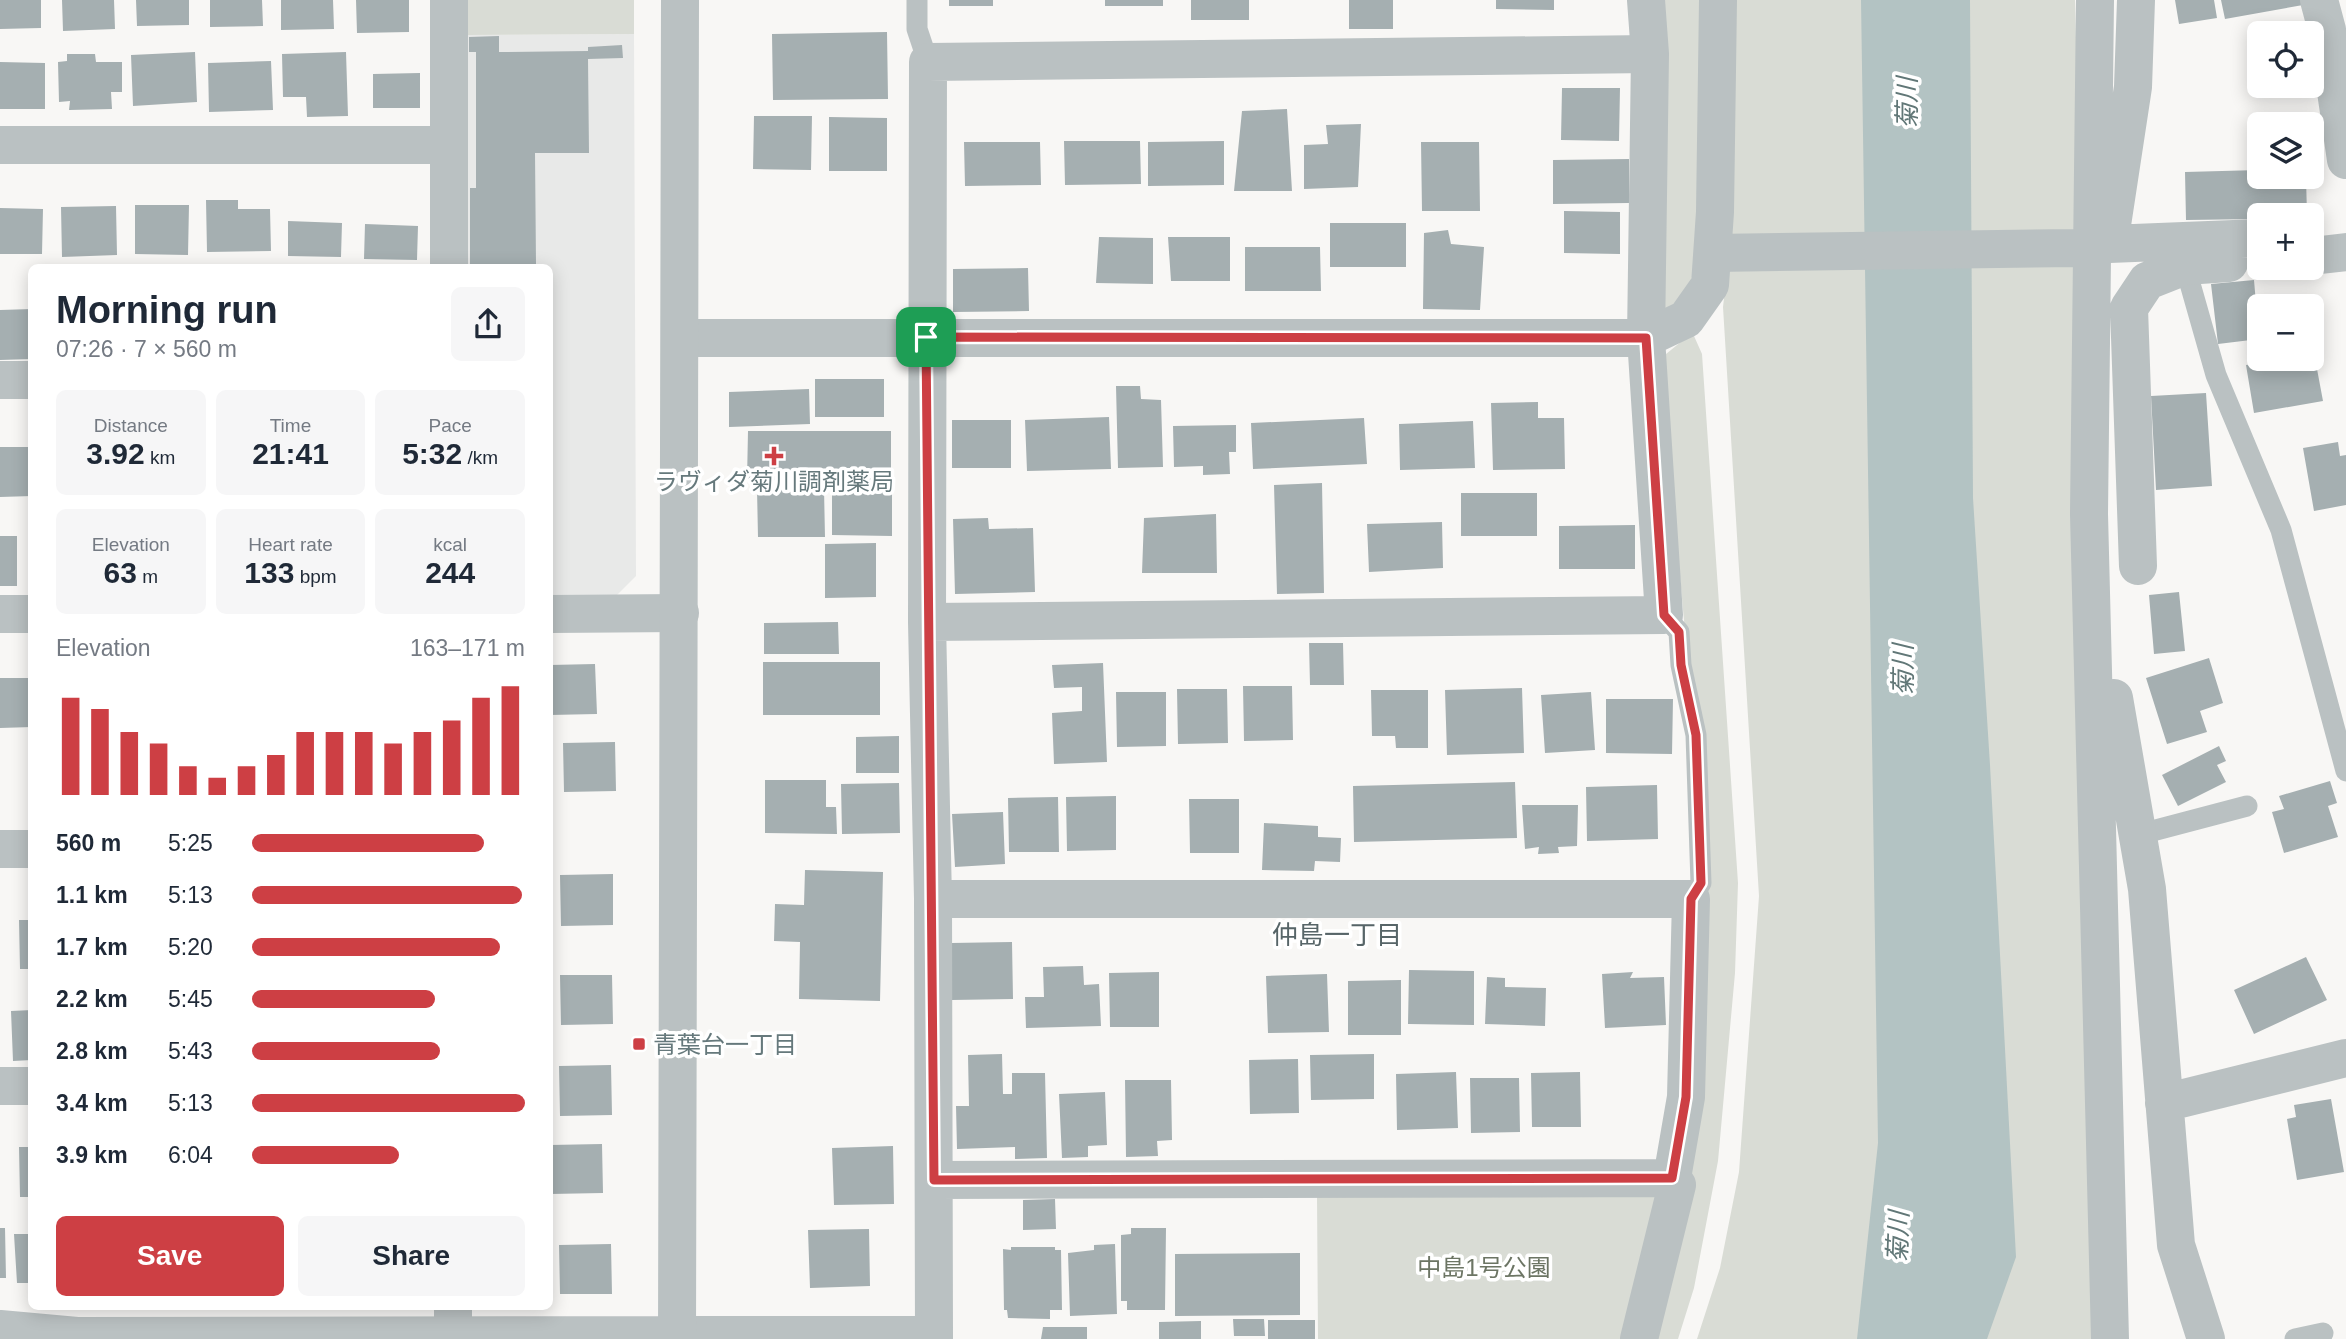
<!DOCTYPE html>
<html lang="en">
<head>
<meta charset="utf-8">
<style>
	:root { --surface:#fff; --page:#f6f6f7; --text:#1f2937; --muted:#747a83; --accent:#cd3f44 }
	body { margin:0; font-family:Helvetica,"Noto Sans JP",sans-serif; background:var(--page); color:var(--text); height:100vh; display:flex; flex-direction:column; font-size:26px; white-space:nowrap }
	* { box-sizing:border-box; margin:0 }
	p { font-size:23px; color:var(--muted) }
	.icon { flex:none; width:38px; height:38px; fill:none; stroke:currentColor; stroke-width:2; stroke-linecap:round; stroke-linejoin:round }
	.map { position:relative; flex:1; overflow:hidden }
	.details { position:absolute; left:28px; top:264px; width:525px; height:1046px; display:flex; flex-direction:column; background:var(--surface); border-radius:10px; box-shadow:0 4px 18px #0003 }
	.details>* { flex:none }
	.controls { position:absolute; left:2247px; top:21px; display:grid; gap:14px }
	.controls a { display:grid; place-items:center; width:77px; height:77px; border-radius:10px; background:var(--surface); box-shadow:0 4px 18px #0003; font-size:35px }
	.pin { position:absolute; display:grid; place-items:center; width:60px; height:60px; color:#fff; margin:-30px; border-radius:14px; box-shadow:0 4px 10px #0006 }
	.round { display:grid; place-items:center; flex:none; width:74px; height:74px; border-radius:10px; background:var(--page) }
	.summary { display:flex; align-items:center; justify-content:space-between; height:119px; padding:0 28px }
	h1 { font-size:38px; font-weight:600; line-height:52px }
	.figures { display:grid; grid-template-columns:repeat(3,1fr); gap:10px; height:119px; padding:7px 28px }
	.figures div { display:grid; align-content:center; border-radius:10px; background:var(--page); text-align:center }
	.figures b { font-size:30px; font-weight:600 }
	.figures small { font-size:19px; font-weight:400 }
	.figures p { font-size:19px }
	.chart { height:196px; padding:14px 28px }
	.chart p { display:flex; justify-content:space-between }
	.chart svg { width:100%; height:126px; margin-top:7px; stroke:var(--accent); stroke-width:6 }
	.action { display:flex; gap:14px; margin-top:auto; padding:14px 28px }
	.action a { flex:1; height:80px; border-radius:10px; background:var(--accent); color:#fff; font-size:28px; font-weight:600; line-height:80px; text-align:center }
	.action a+a { background:var(--page); color:var(--text) }
	ul { padding:0 28px; list-style:none; font-size:23px }
	li { display:grid; grid-template-columns:112px 84px 1fr; align-items:center; height:52px }
	li i { height:18px; border-radius:9px; background:var(--accent) }
	.map>svg:first-child { display:block }
	.built { fill:#e8e9e8 }
	.green { fill:#d9dcd5 }
	.water { fill:#b3c3c3 }
	.building { fill:#a5afb1 }
	.lines { fill:none; stroke-linecap:round; stroke-linejoin:round }
	.service { stroke:#bac1c2; stroke-width:21 }
	.minor { stroke:#bac1c2; stroke-width:38 }
	.tertiary { stroke:#bac1c2; stroke-width:38 }
	.route-casing { stroke:#fff; stroke-width:14 }
	.route { stroke:#cd3f44; stroke-width:9 }
	.poi-dot { fill:#cd3f44; stroke:#fff; stroke-width:2.5 }
	.labels { text-anchor:middle; dominant-baseline:central; stroke-width:7; stroke-linejoin:round; paint-order:stroke }
	.poi-label { font-size:24px; fill:#66797c; stroke:#fff }
	.park-label { font-size:24px; fill:#6c7564; stroke:#fff }
	.water-label { font-size:26px; font-style:italic; fill:#617777; stroke:#fff }
	.neighbourhood-label { font-size:26px; fill:#576568; stroke:#fff }
</style>
</head>
<body>
<div class="map">
<svg width="2346" height="1339" viewBox="0 0 2346 1339">
	<rect width="100%" height="100%" fill="#f8f7f5"/>
	<path class="built" d="M634,34L636,576L616,596L550,597V268H467V35Z"/>
	<path class="green" d="M467,0H634V34L467,35Z
		M1659,0H1710L1706,209L1688,296L1660,314Z
		M1728,0H2075L2110,1339H1697L1720,1268L1739,1172L1759,896L1723,307L1728,264Z
		M1688,336H1694L1702,354L1738,883L1735,973L1718,1161L1694,1288L1678,1339H1643L1699,1079L1688,664L1660,359Z
		M1667,1195L1632,1339H1318L1317,1196Z"/>
	<path class="water" d="M1861,0H1970L1973,498L1990,765L2016,1257L1987,1339H1857L1878,1143Z"/>
	<path class="building" d="M0,0H41V28L0,29Z
		M62,0H114L115,29L63,31Z
		M136,0H189V25L137,26Z
		M210,0H262L263,26L210,27Z
		M281,0H333L334,29L281,30Z
		M356,0H409V32L357,33Z
		M949,0H993V6H949Z
		M1105,0H1163V6H1105Z
		M1191,0H1249V20H1191Z
		M1349,0H1393V29H1349Z
		M1496,0H1554V10L1496,9Z
		M2175,0H2214L2217,18L2179,24Z
		M2221,0H2302L2303,5L2225,19Z
		M887,32L888,99L773,100L772,34Z
		M499,36V52L588,51V47L622,45L623,58L588,59L589,153H535L536,264H470V188H476V52H469V37Z
		M195,52L197,102L133,106L131,55Z
		M346,52L348,116L307,117L306,97H283L282,54Z
		M67,54H95L96,62H122V92H111L112,109L69,110L70,101L59,102L58,62L67,61Z
		M271,61L273,110L209,112L208,63Z
		M0,62L45,63V109H0Z
		M420,73V108H373V74Z
		M1562,88H1620L1619,141L1561,140Z
		M1287,109L1292,191H1234L1242,111Z
		M754,116H812L811,170L753,169Z
		M829,117L887,118V171H829Z
		M1361,124L1358,187L1304,189V145L1328,144L1326,125Z
		M1064,141H1140L1141,184L1065,185Z
		M1224,141V185L1148,186V142Z
		M964,142H1040L1041,185L965,186Z
		M1421,142H1479L1480,211H1422Z
		M1629,159V203L1553,204V160Z
		M2259,170V177H2306L2307,215H2259V219L2186,220L2185,172Z
		M206,200H238V209H270L271,251L207,252Z
		M135,205H189L188,255L135,254Z
		M116,206L117,255L62,257L61,207Z
		M0,208L43,209L42,254H0Z
		M1564,211L1620,212V254L1564,253Z
		M288,221L342,223L341,257L288,256Z
		M1330,223H1406V267H1330Z
		M365,224L418,226L417,260L364,259Z
		M1448,230L1451,244L1484,247L1480,310L1423,309L1424,233Z
		M1099,237L1153,238V284L1096,283Z
		M1168,237H1230V281H1171Z
		M1245,247H1320L1321,291H1245Z
		M1028,268L1029,311L953,312V269Z
		M2254,280L2259,339L2218,344L2211,284Z
		M32,309V359L0,360V310Z
		M2312,353H2314L2323,401L2254,413L2246,365L2282,359H2312Z
		M815,379H884V417H815Z
		M1116,386H1140L1141,399L1161,400L1163,467L1118,468Z
		M809,389L810,424L729,427V392Z
		M2206,393L2212,486L2156,490L2151,396Z
		M1538,402V418H1564L1565,469L1493,470L1491,403Z
		M1109,417L1111,469L1027,471L1025,420Z
		M1364,418L1367,464L1253,469L1251,423Z
		M952,420H1011V468H952Z
		M1473,421L1475,468L1400,470L1399,424Z
		M1236,425V452H1229L1230,474L1203,475V466L1174,467L1173,426Z
		M748,431H891V480H747Z
		M2338,442L2340,456L2346,455V505L2314,511L2303,448Z
		M0,447H32V496L0,497Z
		M1322,483L1324,593L1277,594L1274,485Z
		M832,488H892V536L832,535Z
		M757,489H824L825,537H758Z
		M1461,493H1537V536H1461Z
		M1216,514L1217,573H1142L1144,518Z
		M988,518L989,529L1033,528L1035,592L955,594L953,519Z
		M1442,522L1443,568L1369,572L1367,524Z
		M1635,525V569H1559V526Z
		M0,536H17V586H0Z
		M876,543V597L825,598V544Z
		M2179,592L2185,651L2154,654L2149,595Z
		M838,622L839,654H764V623Z
		M1309,643H1343L1344,685H1310Z
		M2209,658L2223,703L2200,711L2207,732L2167,744L2146,678Z
		M763,662H880V715H763Z
		M1103,663L1107,762L1054,764L1052,713L1082,711V687L1054,688L1052,665Z
		M595,664L597,714L550,715V665Z
		M0,678H32V727L0,728Z
		M1243,686H1292L1293,740L1244,741Z
		M1522,688L1524,753L1447,755L1445,690Z
		M1177,689H1227L1228,743L1178,744Z
		M1371,690H1428V748H1396L1395,736H1372Z
		M1116,692H1166V746L1117,747Z
		M1591,692L1595,750L1545,753L1541,695Z
		M1606,699H1673L1672,754L1606,753Z
		M899,736V773H856V737Z
		M615,742L616,791L564,792L563,743Z
		M2219,746L2226,761L2217,765L2226,782L2178,806L2162,775Z
		M765,780H826V807H836L837,834L765,833Z
		M2330,781L2337,803L2328,806L2338,837L2284,853L2272,812L2284,809L2279,796Z
		M1515,782L1517,838L1354,842L1353,786Z
		M899,783L900,833L842,834L841,784Z
		M1657,785L1658,839L1587,841L1586,787Z
		M1116,796V850L1067,851L1066,797Z
		M1058,797L1059,852H1009L1008,798Z
		M1189,799H1239V853H1190Z
		M1522,805H1578L1577,846L1558,847L1559,853L1538,854L1539,847L1525,849Z
		M1003,812L1005,864L955,867L952,814Z
		M1264,823L1318,826V837L1341,838L1340,862L1315,861L1314,871L1262,870Z
		M805,870L883,872L880,1001L799,999L800,942L774,941L775,904L804,905Z
		M613,874V925L561,926L560,875Z
		M19,920H32V969H20Z
		M1012,942L1013,999L952,1000L951,943Z
		M2306,957L2327,1000L2254,1034L2234,990Z
		M1083,966L1084,985L1099,984L1101,1026L1026,1028L1025,997H1044L1043,967Z
		M1409,970L1474,971V1025L1408,1024Z
		M1159,972V1027H1110L1109,973Z
		M1633,972L1630,978L1664,977L1666,1025L1605,1028L1602,974Z
		M1327,974L1329,1032L1268,1033L1266,976Z
		M560,975H612L613,1024L561,1025Z
		M1487,977L1505,978V987L1546,988L1545,1026L1485,1024Z
		M1401,980V1035H1348V981Z
		M32,1010V1060L13,1061L11,1011Z
		M1002,1054L1003,1094H1012V1073H1045L1047,1158L1015,1159V1147L957,1149L956,1106H969L968,1055Z
		M1374,1054V1099L1311,1100L1310,1055Z
		M1298,1059L1299,1113L1250,1114L1249,1060Z
		M611,1065L612,1115L560,1116L559,1066Z
		M1456,1072L1458,1128L1397,1130L1396,1074Z
		M1580,1072L1581,1127H1532L1531,1073Z
		M1470,1078H1519L1520,1132L1471,1133Z
		M1125,1080H1171L1172,1140L1157,1141L1158,1156L1126,1157Z
		M1105,1092L1107,1145L1088,1146V1157L1062,1158L1059,1094Z
		M2331,1099L2344,1172L2297,1180L2287,1119L2296,1117L2294,1105Z
		M602,1144L603,1193L550,1194V1145Z
		M893,1146L894,1204L834,1205L832,1148Z
		M19,1147H32V1197H20Z
		M1055,1199L1056,1229L1023,1230V1200Z
		M0,1228H5L6,1278H0Z
		M1131,1228H1166L1165,1310H1127V1301H1121V1235L1131,1234Z
		M869,1229L870,1286L810,1288L808,1230Z
		M14,1234H32V1283H17Z
		M611,1244L612,1294H560L559,1245Z
		M1115,1244L1117,1314L1070,1316L1068,1253L1094,1250V1245Z
		M1011,1247H1055V1250H1061L1062,1310H1050V1319L1008,1318L1007,1310H1004L1003,1249L1011,1250Z
		M1300,1253V1315L1175,1316V1254Z
		M1233,1319H1264L1265,1336H1234Z
		M1268,1320H1315V1339H1268Z
		M1201,1321V1339H1159V1322Z
		M1043,1327H1087V1339H1041Z"/>
	<g class="lines">
		<path class="service" d="M917,0V29L928,62
			M2185,266L2216,375L2281,530L2346,771
			M1664,615L1679,632L1681,665L1696,735L1701,883L1691,899
			M2137,835L2247,806
			M2295,1339L2323,1333"/>
		<path class="minor" d="M2095,0L2089,514L2110,1339
			M2319,0L2327,30L2346,160
			M0,145H449
			M2112,225L2133,87L2136,0
			M1713,253L2076,248L2109,244L2259,238
			M2312,256L2346,252
			M449,268V0
			M680,338H1646L1686,319L1710,285L1715,212L1718,0
			M0,380H32
			M2138,566L2129,308L2147,281L2185,266L2229,263
			M0,614H32
			M550,614L680,613
			M927,622L1664,615L1646,338L1650,54L1646,0
			M2114,698L2147,889L2176,1245L2206,1339
			M0,849H32
			M933,899H1691L1686,1097L1672,1178L1677,1185L1639,1339
			M0,1086H32
			M2164,1103L2346,1058
			M934,1180L1672,1178
			M453,1307V1339
			M677,1335H934
			M934,1339L933,899L927,622L928,62L1650,54"/>
		<path class="tertiary" d="M0,1329L77,1336L677,1335
			M677,1339L680,0"/>
	</g>
	<g class="lines">
		<g class="route-casing">
			<path id="route" d="M926,337L1646,338L1664,615L1679,632L1681,665L1696,735L1701,883L1691,899L1686,1097L1672,1178L934,1180C933,899 927,618 926,337Z"/>
		</g>
		<use href="#route" class="route"/>
	</g>
	<g class="poi-dot">
		<path d="M770.5 445.5h7v7h7v7h-7v7h-7v-7h-7v-7h7z"/>
		<rect x="632" y="1037" width="14" height="14" rx="3.5"/>
	</g>
	<g class="labels">
		<g class="poi-label">
			<text x="774" y="481">ラヴィダ菊川調剤薬局</text>
			<text x="653" y="1044" text-anchor="start">青葉台一丁目</text>
		</g>
		<g class="park-label">
			<text x="1484" y="1267">中島1号公園</text>
		</g>
		<g class="water-label">
			<text transform="translate(1907 103) rotate(-90)">菊川</text>
			<text transform="translate(1903 670) rotate(-90)">菊川</text>
			<text transform="translate(1898 1237) rotate(-88)">菊川</text>
		</g>
		<g class="neighbourhood-label">
			<text x="1337" y="935">仲島一丁目</text>
		</g>
	</g>
</svg>
<div class="controls">
<a><svg class="icon" aria-label="locate" viewBox="0 0 24 24"><circle cx="12" cy="12" r="6"/><path d="M12 2v4M12 18v4M2 12h4M18 12h4"/></svg></a>
<a><svg class="icon" aria-label="layers" viewBox="0 0 24 24"><path d="M12 4l9 5-9 5-9-5zM3 14l9 5 9-5"/></svg></a>
<a>+</a>
<a>−</a>
</div>
<div class="pin" style="left:926px;top:337px;background:#1e9e55"><svg class="icon" aria-label="arrive" viewBox="0 0 24 24"><path d="M6 21V4h12l-3 4 3 4H6"/></svg></div>
<section class="details">
<div class="summary"><div><h1>Morning run</h1><p>07:26 · 7 × 560 m</p></div><a class="round"><svg class="icon" aria-label="share" viewBox="0 0 24 24"><path d="M12 15V3M7 8l5-5 5 5M5 13v7h14v-7"/></svg></a></div>
<div class="figures">
<div><p>Distance</p><b>3.92<small> km</small></b></div>
<div><p>Time</p><b>21:41</b></div>
<div><p>Pace</p><b>5:32<small> /km</small></b></div>
</div>
<div class="figures">
<div><p>Elevation</p><b>63<small> m</small></b></div>
<div><p>Heart rate</p><b>133<small> bpm</small></b></div>
<div><p>kcal</p><b>244</b></div>
</div>
<div class="chart"><p><span>Elevation</span>163–171 m</p>
<svg viewBox="0 0 160 44" preserveAspectRatio="none"><path d="M5 44V10M15 44V14M25 44V22M35 44V26M45 44V34M55 44V38M65 44V34M75 44V30M85 44V22M95 44V22M105 44V22M115 44V26M125 44V22M135 44V18M145 44V10M155 44V6"/></svg>
</div>
<ul>
<li><b>560 m</b>5:25<i style="width:85%"></i></li>
<li><b>1.1 km</b>5:13<i style="width:99%"></i></li>
<li><b>1.7 km</b>5:20<i style="width:91%"></i></li>
<li><b>2.2 km</b>5:45<i style="width:67%"></i></li>
<li><b>2.8 km</b>5:43<i style="width:69%"></i></li>
<li><b>3.4 km</b>5:13<i style="width:100%"></i></li>
<li><b>3.9 km</b>6:04<i style="width:54%"></i></li>
</ul>
<div class="action"><a>Save</a><a>Share</a></div>
</section>
</div>
</body>
</html>
